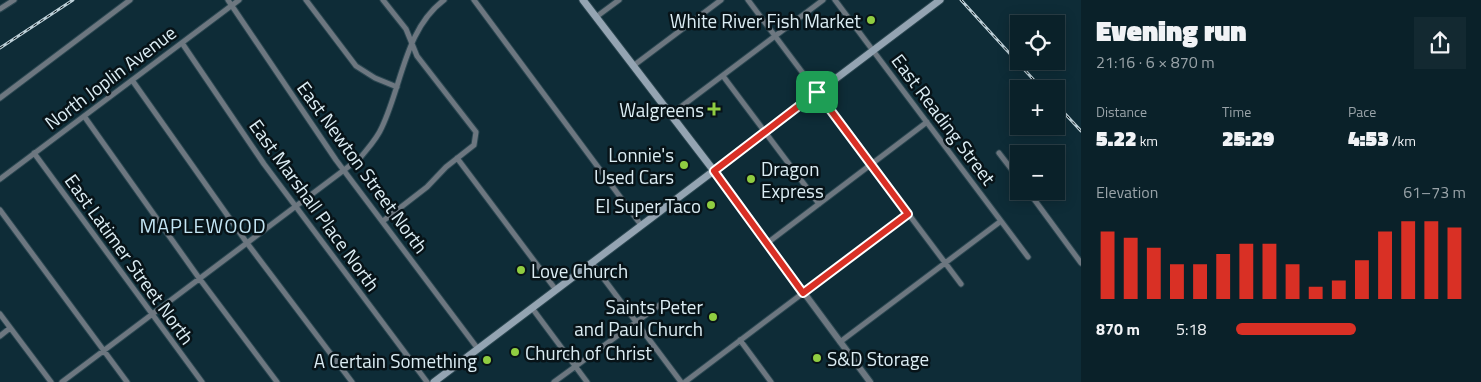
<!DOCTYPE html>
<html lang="en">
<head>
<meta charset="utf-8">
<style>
	:root { --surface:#0a2129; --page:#132931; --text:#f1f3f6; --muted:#99a3a8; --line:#2a3e46; --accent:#d93025 }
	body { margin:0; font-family:"Titillium Web",sans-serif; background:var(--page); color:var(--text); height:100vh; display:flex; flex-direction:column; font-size:19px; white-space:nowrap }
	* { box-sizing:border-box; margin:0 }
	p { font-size:16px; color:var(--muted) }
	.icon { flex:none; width:28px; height:28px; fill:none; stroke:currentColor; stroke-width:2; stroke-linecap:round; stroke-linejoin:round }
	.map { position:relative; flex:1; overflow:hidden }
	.panel { display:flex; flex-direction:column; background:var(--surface); width:400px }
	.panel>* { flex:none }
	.buttons { position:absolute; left:1010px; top:15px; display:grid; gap:10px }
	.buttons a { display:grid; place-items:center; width:55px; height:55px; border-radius:0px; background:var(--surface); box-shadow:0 2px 12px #0003,0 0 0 1px var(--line); font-size:25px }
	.pin { position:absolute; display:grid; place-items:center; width:42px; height:42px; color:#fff; margin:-21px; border-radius:10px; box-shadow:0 2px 8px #0006 }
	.round { display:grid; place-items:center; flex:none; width:52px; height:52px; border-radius:0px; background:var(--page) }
	.summary { display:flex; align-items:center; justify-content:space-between; height:85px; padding:0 15px }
	h1 { font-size:28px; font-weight:800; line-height:38px }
	.stats { display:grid; grid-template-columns:repeat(3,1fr); gap:8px; height:85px; padding:5px 15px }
	.stats div { display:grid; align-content:center }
	.stats b { font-size:21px; font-weight:800 }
	.stats small { font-size:14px; font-weight:400 }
	.stats p { font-size:14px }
	.chart { height:140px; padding:10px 15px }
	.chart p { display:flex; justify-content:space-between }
	.chart svg { width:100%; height:90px; margin-top:5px; stroke:var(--accent); stroke-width:6 }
	ul { padding:0 15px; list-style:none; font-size:16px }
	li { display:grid; grid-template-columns:80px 60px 1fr; align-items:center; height:38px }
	li i { height:12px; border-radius:6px; background:var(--accent) }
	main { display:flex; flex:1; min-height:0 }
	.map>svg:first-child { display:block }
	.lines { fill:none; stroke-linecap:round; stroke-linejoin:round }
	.minor-casing { stroke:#2b4751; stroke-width:7 }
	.tertiary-casing { stroke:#2b4751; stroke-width:8 }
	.secondary-casing { stroke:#2b4751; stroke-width:9 }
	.minor { stroke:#6d7780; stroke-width:5 }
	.tertiary { stroke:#6d7780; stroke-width:6 }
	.secondary { stroke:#94a4b2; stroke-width:7 }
	.rail-casing { stroke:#bccfd7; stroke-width:3 }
	.rail { stroke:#071318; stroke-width:1; stroke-dasharray:4; stroke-linecap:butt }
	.route-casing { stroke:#fff; stroke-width:10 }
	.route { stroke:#d93025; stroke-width:6 }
	.poi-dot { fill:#90cd41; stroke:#071318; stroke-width:2 }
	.labels { text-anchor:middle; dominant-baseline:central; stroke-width:5; stroke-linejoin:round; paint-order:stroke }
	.poi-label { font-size:19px; fill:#dcedf4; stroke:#071318; text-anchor:end }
	.street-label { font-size:19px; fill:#dcedf4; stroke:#071318 }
	.neighbourhood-label { font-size:20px; letter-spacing:1px; fill:#c4e6f5; stroke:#071318 }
</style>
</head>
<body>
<main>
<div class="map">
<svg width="1081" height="382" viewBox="0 0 1081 382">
	<rect width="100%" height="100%" fill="#0e2c37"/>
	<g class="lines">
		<g class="minor-casing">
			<path id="minor" d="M228,0L336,160L478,349
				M306,0L356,66L375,78L397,87
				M474,0L641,225
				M748,0L961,284
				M835,0L1028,257
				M0,9L14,0
				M596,17L619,0
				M182,43L264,164L427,382
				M633,66L721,0
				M723,76L819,204
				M132,80L247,243L352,382
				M0,98L130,0
				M670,115L823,0
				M84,116L199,278L277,382
				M34,153L202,382
				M999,153L1019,179
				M457,158L556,290
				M0,179L239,0
				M1028,191L1081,263
				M0,210L127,382
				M383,221L427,187L446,167L474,145L476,132L417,56L406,29L383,0
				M766,244L927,122
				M592,263L681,382
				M532,308L587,382
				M0,314L51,382
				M0,336L10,328
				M740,340L771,382
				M840,342L1001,221
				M62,382L360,158C368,148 377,139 382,127C402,85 405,29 444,0
				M554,382L665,301
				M685,382L908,214"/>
		</g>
		<g class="tertiary-casing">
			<path id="tertiary" d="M714,171L870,382"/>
		</g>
		<g class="secondary-casing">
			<path id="secondary" d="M583,0L714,171
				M434,382L940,0"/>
		</g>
		<use href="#minor" class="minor"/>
		<use href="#tertiary" class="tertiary"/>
		<use href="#secondary" class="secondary"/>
		<g class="rail-casing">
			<path id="rail" d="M961,0L1042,89
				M0,48L73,0
				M1056,104L1081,131"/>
		</g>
		<use href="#rail" class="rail"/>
	</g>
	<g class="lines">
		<g class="route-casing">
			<path id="route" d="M817,92L908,214L803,293L714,171Z"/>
		</g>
		<use href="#route" class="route"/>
	</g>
	<g class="poi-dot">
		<circle cx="871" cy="20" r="5"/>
		<path d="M711.5 101.5h5v5h5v5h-5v5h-5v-5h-5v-5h5z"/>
		<circle cx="684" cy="165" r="5"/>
		<circle cx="751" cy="179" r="5"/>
		<circle cx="711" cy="205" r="5"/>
		<circle cx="521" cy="270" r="5"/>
		<circle cx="713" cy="317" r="5"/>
		<circle cx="515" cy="352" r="5"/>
		<circle cx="817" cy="358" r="5"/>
		<circle cx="487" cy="360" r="5"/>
	</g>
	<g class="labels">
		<g class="poi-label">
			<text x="861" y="20">White River Fish Market</text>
			<text x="704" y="109">Walgreens</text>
			<text x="674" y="154">Lonnie's<tspan x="674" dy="22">Used Cars</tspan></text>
			<text x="761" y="168" text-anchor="start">Dragon<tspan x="761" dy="22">Express</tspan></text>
			<text x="701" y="205">El Super Taco</text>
			<text x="531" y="270" text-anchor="start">Love Church</text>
			<text x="703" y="306">Saints Peter<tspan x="703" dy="22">and Paul Church</tspan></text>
			<text x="525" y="352" text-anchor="start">Church of Christ</text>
			<text x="827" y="358" text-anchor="start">S&amp;D Storage</text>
			<text x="477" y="360">A Certain Something</text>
		</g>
		<g class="street-label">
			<text transform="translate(110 77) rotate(-37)">North Joplin Avenue</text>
			<text transform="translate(944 119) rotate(53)">East Reading Street</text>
			<text transform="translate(363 167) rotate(54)">East Newton Street North</text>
			<text transform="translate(315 205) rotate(54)">East Marshall Place North</text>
			<text transform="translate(130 259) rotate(54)">East Latimer Street North</text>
		</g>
		<g class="neighbourhood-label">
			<text x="203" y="225">MAPLEWOOD</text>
		</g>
	</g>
</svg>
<div class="buttons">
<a><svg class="icon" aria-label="locate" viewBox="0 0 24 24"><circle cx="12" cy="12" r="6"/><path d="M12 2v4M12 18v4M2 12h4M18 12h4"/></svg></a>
<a>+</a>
<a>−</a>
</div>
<div class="pin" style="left:817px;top:92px;background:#1e9e55"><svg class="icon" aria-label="arrive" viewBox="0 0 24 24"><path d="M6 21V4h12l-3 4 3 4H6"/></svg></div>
</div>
<section class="panel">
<div class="summary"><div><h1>Evening run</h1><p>21:16 · 6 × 870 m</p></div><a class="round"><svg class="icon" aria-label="share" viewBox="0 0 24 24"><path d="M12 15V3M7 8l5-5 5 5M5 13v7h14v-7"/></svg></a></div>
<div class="stats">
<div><p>Distance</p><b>5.22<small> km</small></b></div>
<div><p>Time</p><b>25:29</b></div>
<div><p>Pace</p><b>4:53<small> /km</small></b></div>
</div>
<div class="chart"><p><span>Elevation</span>61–73 m</p>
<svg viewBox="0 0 160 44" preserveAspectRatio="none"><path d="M5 44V11M15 44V14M25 44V19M35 44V27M45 44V27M55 44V22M65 44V17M75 44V17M85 44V27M95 44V38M105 44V35M115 44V25M125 44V11M135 44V6M145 44V6M155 44V9"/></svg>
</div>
<ul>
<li><b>870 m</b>5:18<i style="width:52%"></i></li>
</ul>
</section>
</main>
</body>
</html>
